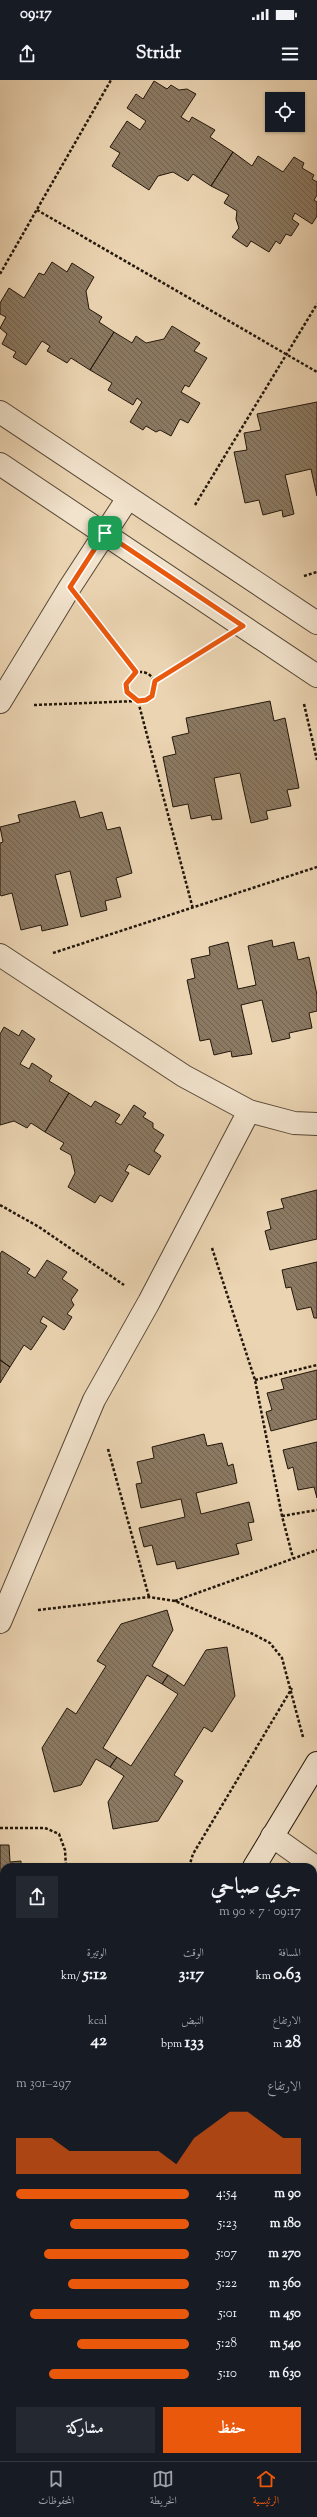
<!DOCTYPE html>
<html lang="ar">
<head>
<meta charset="utf-8">
<style>
	:root { --surface:#171b24; --page:#242831; --text:#f1f3f6; --muted:#9ea1a6; --line:#363941; --accent:#ea580c }
	body { margin:0; font-family:"Sorts Mill Goudy",Amiri,serif; background:var(--page); color:var(--text); direction:rtl; height:100vh; display:flex; flex-direction:column; font-size:15px; white-space:nowrap }
	* { box-sizing:border-box; margin:0 }
	p { font-size:13px; color:var(--muted) }
	.icon { flex:none; width:22px; height:22px; fill:none; stroke:currentColor; stroke-width:2; stroke-linecap:round; stroke-linejoin:round }
	.map { position:relative; flex:1; overflow:hidden; direction:ltr }
	.drawer { position:absolute; left:0px; top:1783px; width:317px; height:598px; display:flex; flex-direction:column; background:var(--surface); border-radius:12px 12px 0 0; box-shadow:0 1px 3px #0004; direction:rtl }
	.drawer>* { flex:none }
	.buttons { position:absolute; left:265px; top:12px; display:grid; gap:8px }
	.buttons a { display:grid; place-items:center; width:40px; height:40px; border-radius:0px; background:var(--surface); box-shadow:0 1px 3px #0004; font-size:20px }
	.pin { position:absolute; display:grid; place-items:center; width:34px; height:34px; color:#fff; margin:-17px; border-radius:8px; box-shadow:0 2px 6px #0006 }
	.round { display:grid; place-items:center; flex:none; width:42px; height:42px; border-radius:0px; background:var(--page) }
	.head { display:flex; align-items:center; justify-content:space-between; height:68px; padding:0 16px }
	h1 { font-size:22px; font-weight:800; line-height:30px }
	.figures { display:grid; grid-template-columns:repeat(3,1fr); gap:6px; height:68px; padding:4px 16px }
	.figures div { display:grid; align-content:center }
	.figures b { font-size:17px; font-weight:800 }
	.figures small { font-size:11px; font-weight:400 }
	.figures p { font-size:11px }
	.chart { height:112px; padding:8px 16px }
	.chart p { display:flex; justify-content:space-between }
	.chart svg { width:100%; height:72px; margin-top:4px; fill:var(--accent); opacity:.7 }
	.action { display:flex; gap:8px; margin-top:auto; padding:8px 16px }
	.action a { flex:1; height:46px; border-radius:0px; background:var(--accent); color:#fff; font-size:16px; font-weight:800; line-height:46px; text-align:center }
	.action a+a { background:var(--page); color:var(--text) }
	ul { padding:0 16px; list-style:none; font-size:13px }
	li { display:grid; grid-template-columns:64px 48px 1fr; align-items:center; height:30px }
	li i { height:10px; border-radius:5px; background:var(--accent) }
	.status { display:flex; justify-content:space-between; align-items:center; height:28px; padding:0 20px; background:var(--surface); direction:ltr }
	.status svg { height:11px; fill:currentColor }
	header { display:flex; justify-content:space-between; align-items:center; height:52px; padding:0 16px; background:var(--surface); font-size:18px; font-weight:800 }
	.tab-bar { display:flex; justify-content:space-around; align-items:center; height:56px; border-top:1px solid var(--line); background:var(--surface); font-size:11px; color:var(--muted) }
	.tab-bar a { display:grid; justify-items:center; gap:2px }
	.tab-bar .on { color:var(--accent) }
	.map>svg:first-child { display:block }
	.building { fill:url(#building-back-hatch); stroke:#23170b }
	.lines { fill:none; stroke-linecap:round; stroke-linejoin:round }
	.minor-casing { stroke:#554635; stroke-width:24 }
	.tertiary-casing { stroke:#554635; stroke-width:24 }
	.secondary-casing { stroke:#23170b; stroke-width:24 }
	.path { stroke:#23170b; stroke-width:2.5; stroke-dasharray:3 2; stroke-linecap:butt }
	.minor { stroke:#f2e3cd; stroke-width:22 }
	.tertiary { stroke:#f2e3cd; stroke-width:22 }
	.secondary { stroke:#f2e3cd; stroke-width:22 }
	.route-casing { stroke:#fff; stroke-width:8 }
	.route { stroke:#ea580c; stroke-width:5 }
</style>
</head>
<body>
<div class="status"><b>09:17</b><svg viewBox="0 0 49 12"><path d="M0 12V9h3v3zM5 12V6h3v6zM10 12V3h3v9zM15 12V0h3v12zM26 1h20v11H26zM47 4h2v5h-2z"/></svg></div>
<header><svg class="icon" aria-label="menu" viewBox="0 0 24 24"><path d="M4 6h16M4 12h16M4 18h16"/></svg>Stridr<svg class="icon" aria-label="share" viewBox="0 0 24 24"><path d="M12 15V3M7 8l5-5 5 5M5 13v7h14v-7"/></svg></header>
<div class="map">
<svg width="317" height="2381" viewBox="0 0 317 2381">
	<defs>
		<pattern id="building-back-hatch" width="6" height="6" patternUnits="userSpaceOnUse"><rect width="6" height="6" fill="#8b7962"/><path d="M-1 5l2 2M0 0l6 6M5-1l2 2" fill="none" stroke="#71624f"/></pattern>
	</defs>
	<rect width="100%" height="100%" fill="#ebd4b2"/>
	<filter id="stains"><feTurbulence type="fractalNoise" baseFrequency=".005" numOctaves="4"/><feColorMatrix values="0 0 0 0 .2 0 0 0 0 .09 0 0 0 0 .02 0 0 0 .5 -.17"/></filter>
	<radialGradient id="worn" r=".72"><stop offset=".6" stop-color="#630" stop-opacity="0"/><stop offset="1" stop-color="#630" stop-opacity=".3"/></radialGradient>
	<path class="building" d="M154,1L167,9L171,5L179,10L187,9L196,14L181,37L189,42L192,37L215,50L210,57L233,72L211,106L193,94L188,101L173,92L158,96L149,110L112,86L120,73L110,67L127,41L140,50L146,41L127,28L136,14L143,19Z
		M233,72L252,86L258,76L283,92L294,77L304,83L302,88L314,95L312,99L317,102V115L314,120L317,122V136L312,144L295,133L292,139L299,144L291,156L286,154L280,164L276,161L269,172L251,161L247,167L232,157L239,148L236,139L237,131L224,123L229,115L211,106Z
		M52,182L67,192L72,183L94,197L86,211L89,229L102,237L99,242L114,252L90,290L71,278L67,283L47,271L50,266L42,261L26,285L13,277L16,272L2,264L7,254L0,248L6,237L0,234V223L9,208L24,218L39,193L44,195Z
		M172,246L200,263L194,271L207,278L189,307L185,305L181,312L200,323L188,343L180,339L171,356L160,350L156,352L146,346L143,350L130,342L142,322L137,318L133,325L108,310L112,303L90,290L114,252L132,263L136,256L146,263L164,259Z
		M317,322V416L311,389L285,395L294,434L283,437L282,430L263,435L259,420L245,423L234,372L247,370L244,353L261,350L257,334Z
		M270,621L274,641L285,638L299,708L287,710L291,726L266,731L268,739L251,743L240,693L214,698L222,739L212,740L211,735L191,739L188,724L173,727L163,677L176,674L172,657L189,653L186,638Z
		M75,721L80,738L102,732L107,750L120,747L132,793L116,798L121,817L105,821L107,830L81,837L70,791L55,795L68,845L42,851L41,845L21,850L12,813L1,816L0,814V763L3,762L0,747L20,742L18,735Z
		M272,860L273,867L294,862L298,880L309,877L317,915V931L309,933L312,948L289,953L290,958L272,962L262,920L241,925L252,974L232,977L231,971L214,975L210,959L200,961L187,900L195,898L191,879L210,875L209,867L228,862L238,909L256,905L248,866Z
		M4,947L19,956L22,950L35,959L20,984L29,989L32,983L52,996L49,1001L69,1013L45,1052L31,1043L27,1048L14,1041L0,1045V954Z
		M69,1013L91,1027L95,1021L120,1035L115,1042L121,1045L134,1025L146,1033L143,1037L153,1043V1048L164,1055L154,1071L161,1076L149,1095L129,1084L125,1091L129,1093L112,1122L100,1115L95,1123L68,1107L75,1093L71,1075L60,1069L64,1063L45,1052Z
		M317,1110V1159L270,1170L265,1151L271,1149L267,1132L284,1128L281,1119Z
		M2,1171L30,1189L27,1193L35,1198L47,1180L67,1192L62,1199L78,1210L71,1220L74,1225L67,1234L72,1237L64,1250L43,1236L40,1242L47,1246L31,1270L24,1265L10,1287L0,1280V1174Z
		M317,1182V1238H314L311,1227L297,1230L291,1207L286,1208L282,1190Z
		M0,1280L10,1287L0,1303Z
		M317,1290V1339L271,1351L266,1332L272,1330L267,1313L284,1309L281,1299Z
		M204,1354L207,1366L222,1363L228,1386L233,1384L237,1403L196,1413L201,1434L249,1422L254,1442L248,1443L252,1460L236,1464L239,1474L177,1489L175,1481L157,1485L152,1465L144,1467L139,1448L185,1437L181,1419L141,1428L136,1404L142,1403L137,1382L154,1378L152,1367Z
		M317,1362V1418L314,1407L298,1410L293,1387L288,1389L283,1370Z
		M167,1530L173,1550L152,1586L168,1595L162,1604L147,1595L103,1668L117,1677L110,1687L96,1679L81,1705L54,1712L42,1668L67,1628L76,1634L106,1586L97,1581L121,1544Z
		M227,1567L235,1616L212,1652L204,1647L174,1695L183,1701L158,1741L113,1749L108,1722L124,1696L110,1687L117,1677L131,1686L178,1614L162,1604L168,1595L184,1606L206,1570Z
		M0,1765H9L10,1782L21,1781V1787H4V1852H0Z
		M0,1955L4,1973L0,1975Z
		M313,2192L317,2194V2381H298L297,2377H313Z"/>
	<g class="lines">
		<g class="minor-casing">
			<path id="minor" d="M0,332L317,543
				M0,384L317,596
				M0,622L70,507L128,418
				M0,875L184,996L249,1031L294,1043L317,1044
				M0,1542L94,1320L149,1222L249,1031"/>
		</g>
		<g class="tertiary-casing">
			<path id="tertiary" d="M272,1756L317,1788
				M313,2031L317,2025
				M78,2381L81,2377"/>
		</g>
		<g class="secondary-casing">
			<path id="secondary" d="M254,1787L317,1683
				M313,1903L317,1897
				M0,2192L4,2185
				M4,2381L6,2377"/>
		</g>
		<path class="path" d="M37,130L317,292
			M0,194L111,0
			M195,425L317,224
			M304,496L317,492
			M90,533L136,592
			M127 606a14 14 0 1 1 28 0a14 14 0 1 1-28 0Z
			M155,601L214,565
			M304,624L317,680
			M34,625L138,621L193,829
			M53,873L317,787
			M0,1125L39,1147L124,1205
			M212,1168L255,1300L282,1436L293,1478
			M255,1300L317,1285
			M108,1369L149,1517
			M282,1436L317,1430
			M175,1521L317,1470
			M38,1530L149,1517L175,1521L253,1554L270,1563L282,1578L303,1657
			M0,1748H45L59,1754L65,1770L66,1787
			M189,1787L193,1774L292,1608
			M0,1879H4
			M0,2059L4,2058
			M313,2075L317,2078
			M246,2377L248,2381"/>
		<use href="#minor" class="minor"/>
		<use href="#tertiary" class="tertiary"/>
		<use href="#secondary" class="secondary"/>
	</g>
	<g class="lines">
		<g class="route-casing">
			<path id="route" d="M105,453L243,546L155,601L152,616L146,620L138,621L127,612L126,604L136,592L70,507Z"/>
		</g>
		<use href="#route" class="route"/>
	</g>
	<rect width="100%" height="100%" filter="url(#stains)"/>
	<rect width="100%" height="100%" fill="url(#worn)"/>
</svg>
<div class="buttons">
<a><svg class="icon" aria-label="locate" viewBox="0 0 24 24"><circle cx="12" cy="12" r="6"/><path d="M12 2v4M12 18v4M2 12h4M18 12h4"/></svg></a>
</div>
<div class="pin" style="left:105px;top:453px;background:#1e9e55"><svg class="icon" aria-label="arrive" viewBox="0 0 24 24"><path d="M6 21V4h12l-3 4 3 4H6"/></svg></div>
<section class="drawer">
<div class="head"><div><h1>جري صباحي</h1><p>09:17 · 7 × 90 m</p></div><a class="round"><svg class="icon" aria-label="share" viewBox="0 0 24 24"><path d="M12 15V3M7 8l5-5 5 5M5 13v7h14v-7"/></svg></a></div>
<div class="figures">
<div><p>المسافة</p><b>0.63<small> km</small></b></div>
<div><p>الوقت</p><b>3:17</b></div>
<div><p>الوتيرة</p><b>5:12<small> /km</small></b></div>
</div>
<div class="figures">
<div><p>الارتفاع</p><b>28<small> m</small></b></div>
<div><p>النبض</p><b>133<small> bpm</small></b></div>
<div><p>kcal</p><b>42</b></div>
</div>
<div class="chart"><p><span>الارتفاع</span>297–301 m</p>
<svg viewBox="0 0 160 44" preserveAspectRatio="none"><path d="M0 44V22L10 22L20 22L30 30L40 30L50 30L60 30L70 30L80 30L90 38L100 22L110 14L120 6L130 6L140 14L150 22L160 22V44z"/></svg>
</div>
<ul>
<li><b>90 m</b>4:54<i style="width:100%"></i></li>
<li><b>180 m</b>5:23<i style="width:69%"></i></li>
<li><b>270 m</b>5:07<i style="width:84%"></i></li>
<li><b>360 m</b>5:22<i style="width:70%"></i></li>
<li><b>450 m</b>5:01<i style="width:92%"></i></li>
<li><b>540 m</b>5:28<i style="width:65%"></i></li>
<li><b>630 m</b>5:10<i style="width:81%"></i></li>
</ul>
<div class="action"><a>حفظ</a><a>مشاركة</a></div>
</section>
</div>
<nav class="tab-bar">
<a class="on"><svg class="icon" aria-label="home" viewBox="0 0 24 24"><path d="M3 11l9-7 9 7M6 9v11h12V9"/></svg>الرئيسية</a>
<a><svg class="icon" aria-label="map" viewBox="0 0 24 24"><path d="M3 6l6-2 6 2 6-2v14l-6 2-6-2-6 2zM9 4v14M15 6v14"/></svg>الخريطة</a>
<a><svg class="icon" aria-label="saved" viewBox="0 0 24 24"><path d="M7 4h10v16l-5-4-5 4z"/></svg>المحفوظات</a>
</nav>
</body>
</html>
